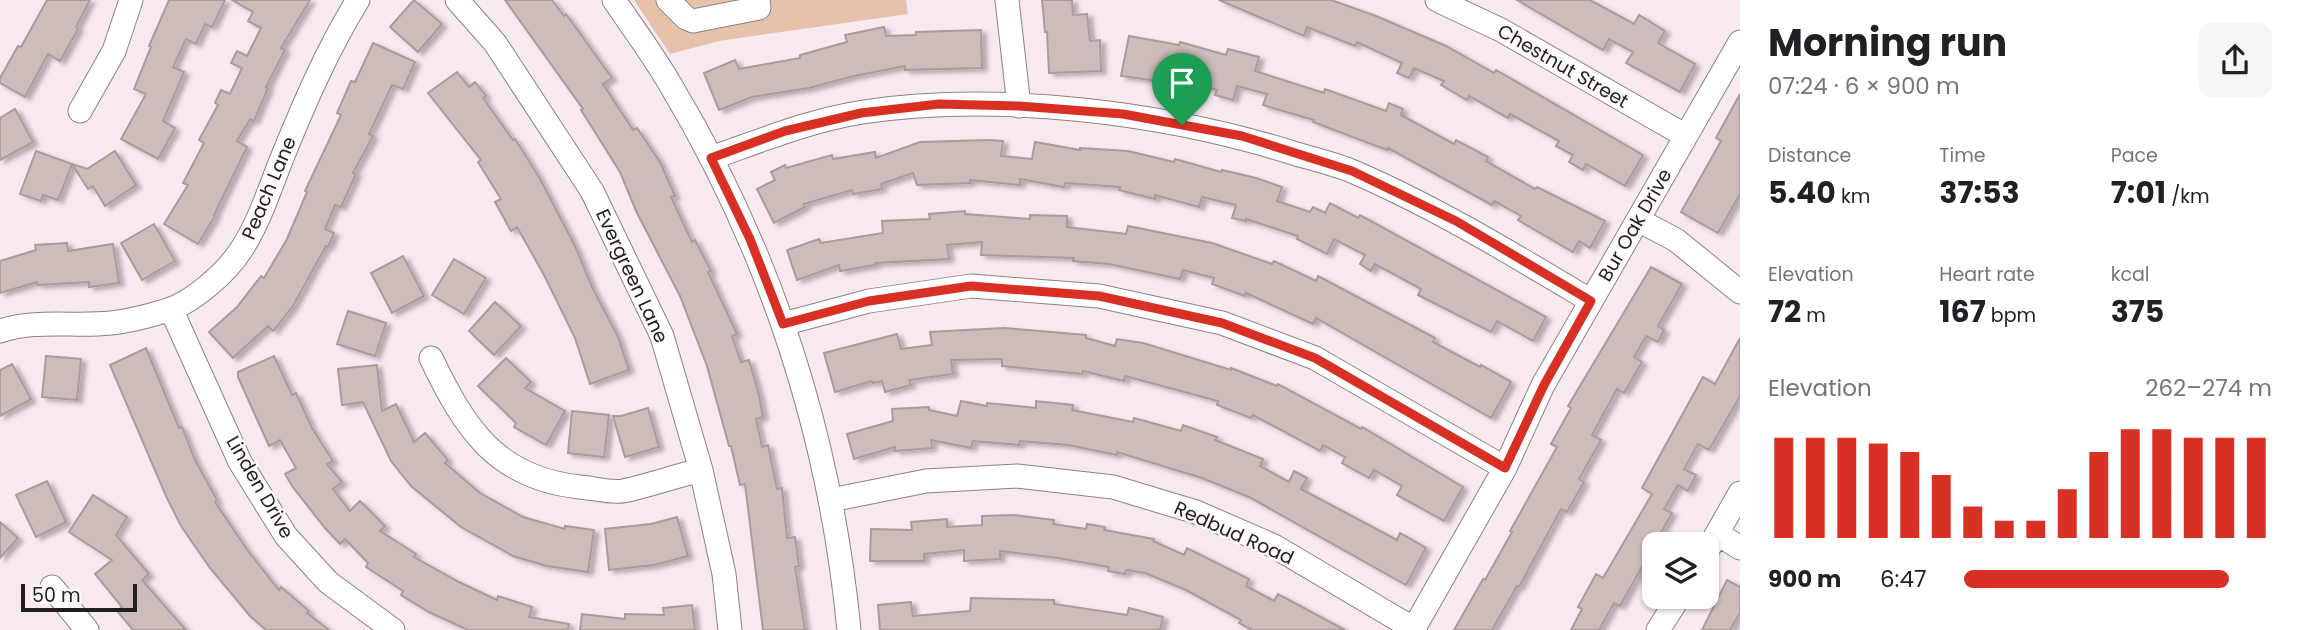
<!DOCTYPE html>
<html lang="en">
<head>
<meta charset="utf-8">
<style>
	:root { --surface:#fff; --page:#f6f6f6; --text:#202124; --muted:#757577; --accent:#d93025 }
	body { margin:0; font-family:Poppins,sans-serif; background:var(--page); color:var(--text); height:100vh; display:flex; flex-direction:column; font-size:26px; white-space:nowrap }
	* { box-sizing:border-box; margin:0 }
	p { font-size:23px; color:var(--muted) }
	.icon { flex:none; width:38px; height:38px; fill:none; stroke:currentColor; stroke-width:2; stroke-linecap:round; stroke-linejoin:round }
	.map { position:relative; flex:1; overflow:hidden }
	.sheet { display:flex; flex-direction:column; background:var(--surface); width:560px }
	.sheet>* { flex:none }
	.fabs { position:absolute; left:1642px; top:532px; display:grid; gap:14px }
	.fabs a { display:grid; place-items:center; width:77px; height:77px; border-radius:14px; background:var(--surface); box-shadow:0 2px 5px #0004; font-size:35px }
	.scale { position:absolute; left:21px; bottom:18px; width:116px; box-sizing:border-box; padding-left:7px; border:4px solid #221d1f; border-top:0; font-size:19px; line-height:24px; white-space:nowrap; color:#221d1f; -webkit-text-stroke:5px #fdfafc; paint-order:stroke }
	.pin { position:absolute; display:grid; place-items:center; width:60px; height:60px; color:#fff; margin:-72px -30px; border-radius:50% 50% 50% 0; rotate:-45deg; box-shadow:0 0 7px #0007 }
	.pin .icon { rotate:45deg }
	.round { display:grid; place-items:center; flex:none; width:74px; height:74px; border-radius:14px; background:var(--page) }
	.summary { display:flex; align-items:center; justify-content:space-between; height:119px; padding:0 28px }
	h1 { font-size:38px; font-weight:700; line-height:52px }
	.stats { display:grid; grid-template-columns:repeat(3,1fr); gap:10px; height:119px; padding:7px 28px }
	.stats div { display:grid; align-content:center }
	.stats b { font-size:30px; font-weight:700 }
	.stats small { font-size:19px; font-weight:400 }
	.stats p { font-size:19px }
	.chart { height:196px; padding:14px 28px }
	.chart p { display:flex; justify-content:space-between }
	.chart svg { width:100%; height:126px; margin-top:7px; stroke:var(--accent); stroke-width:6 }
	ul { padding:0 28px; list-style:none; font-size:23px }
	li { display:grid; grid-template-columns:112px 84px 1fr; align-items:center; height:52px }
	li i { height:18px; border-radius:9px; background:var(--accent) }
	main { display:flex; flex:1; min-height:0 }
	.map>svg:first-child { display:block }
	.green { fill:#e5c2a9 }
	.building { fill:#ccbcba; stroke:#ab9b9a; stroke-width:2; filter:url(#shadow) }
	.lines { fill:none; stroke-linecap:round; stroke-linejoin:round }
	.minor-casing { stroke:#8d8086; stroke-width:25 }
	.minor { stroke:#fff; stroke-width:23 }
	.route-casing { stroke:#fff; stroke-width:14 }
	.route { stroke:#d93025; stroke-width:9 }
	.labels { text-anchor:middle; dominant-baseline:central; stroke-width:5; stroke-linejoin:round; paint-order:stroke }
	.street-label { font-size:19px; fill:#221d1f; stroke:#fdfafc }
</style>
</head>
<body>
<main>
<div class="map">
<svg width="1740" height="630" viewBox="0 0 1740 630">
	<defs>
		<filter id="shadow"><feDropShadow dx="5" dy="3" stdDeviation="2" flood-color="#0004"/></filter>
	</defs>
	<rect width="100%" height="100%" fill="#f8e9f0"/>
	<path class="green" d="M634,0H906L908,14L719,41L670,54Z"/>
	<path class="building" d="M47,0H90L76,27L78,29L60,61L48,54L25,97L0,83V78L18,46L21,47Z
		M169,0H225L212,27L205,24L196,44L186,39L173,67L184,72L163,121L175,128L158,159L121,139L146,94L134,89L151,47L149,46Z
		M232,0H310L281,48L285,50L266,87L268,88L254,121L250,119L237,141L247,147L214,215L215,216L198,244L164,224L188,185L183,183L204,143L199,140L218,105L215,103L221,90L230,94L242,68L231,63L237,51L247,56L261,28L248,21L253,12Z
		M414,0L442,24L418,52L390,27Z
		M505,0H552L564,16L566,14L612,78L603,84L633,130L637,128L660,162L675,196L671,197L692,242L695,240L711,271L708,272L737,334L732,336L741,362L749,360L759,395L763,417L756,419L762,447L768,445L777,489L782,488L787,538L795,537L799,566L795,567L805,630H763L745,484L740,485L731,446H729L707,366L680,296L637,213L620,172L581,110L583,109Z
		M1042,0H1072L1073,15L1087,14L1090,41L1100,40L1101,71L1049,73L1047,32H1045Z
		M1219,0H1331L1376,16L1446,46L1494,73L1496,70L1643,155L1625,186L1586,164L1583,170L1569,162L1573,155L1556,146L1559,141L1510,114L1508,118L1469,96L1467,100L1441,85L1444,81L1414,68L1409,78L1397,73L1402,63L1357,42L1355,46L1307,27L1304,36Z
		M1517,0H1590L1634,24L1639,15L1665,31L1658,43L1695,64L1680,92L1626,63L1633,52L1609,39L1603,50Z
		M884,27L886,36L916,35V32L981,30L982,68L905,70V66L854,76L809,88L752,97L719,110L704,73L735,60L739,69L800,58V55L847,42L845,35Z
		M1129,36L1179,45L1180,42L1226,55L1228,49L1259,57L1255,71L1324,93L1325,89L1386,111L1389,103L1403,109L1401,115L1454,144L1456,140L1488,157L1486,161L1535,189L1537,187L1605,221L1590,248L1579,241L1573,252L1518,220L1521,216L1494,201L1492,205L1388,148L1387,150L1313,122L1314,120L1263,105L1267,94L1237,86L1233,100L1215,95L1217,90L1188,82L1186,89L1158,81L1121,76Z
		M373,43L415,62L403,89L392,85L369,134L373,136L353,173L356,174L341,207L335,205L325,229L334,233L328,247L326,246L293,306L273,331L268,326L233,358L209,332L237,307L261,276L264,278L287,239L307,192L305,191L341,115L337,113L351,81L355,82Z
		M457,72L469,87L475,82L486,96L483,98L513,140L515,139L539,177L575,246L592,287L618,337L629,370L590,384L575,338L544,275L517,227L511,231L495,202L501,199L478,162L481,160L428,93Z
		M1740,94V194L1718,233L1681,212L1721,141L1716,138Z
		M15,109L33,142L0,160V118Z
		M987,140L1003,141L1001,156L1032,159L1035,142L1080,150V148L1128,151L1174,162L1175,159L1221,172L1222,170L1256,178L1282,187L1277,201L1310,212L1313,207L1325,213L1330,203L1358,218L1360,215L1546,317L1533,341L1497,321L1491,332L1418,295L1421,289L1375,264L1371,271L1360,264L1365,255L1334,239L1327,254L1297,239L1298,236L1246,219V221L1232,218L1236,205L1202,197L1199,207L1155,195V199L1119,190L1120,187L1065,183L1064,187L1020,179V185L970,180V183L917,185L913,173L881,184L882,189L853,194L852,190L804,204L805,207L774,223L757,189L775,180L771,172L785,165L786,168L832,155L833,159L875,152L876,158L920,142Z
		M36,151L72,164L58,200L43,195L41,201L20,194Z
		M115,151L136,185L105,206L93,186L88,189L72,164L87,169Z
		M965,211V214L1030,219V215L1067,216V227L1126,234L1128,226L1212,243L1272,264L1274,261L1316,281L1318,276L1435,338L1433,342L1480,367L1481,365L1511,382L1491,418L1316,318L1313,324L1246,293L1245,296L1212,284L1214,278L1183,270L1180,279L1109,264L1073,261L1074,258L981,255L982,242L947,245L949,259L875,263V265L840,271L839,265L797,280L787,250L819,239L821,243L883,233L882,221L930,219L929,214Z
		M154,224L175,261L142,280L121,243Z
		M67,243L68,251L113,244L119,283L89,287V282L38,285L37,282L0,293V261L36,250L35,245Z
		M403,256L424,296L392,313L371,273Z
		M454,259L486,278L464,314L432,295Z
		M1651,267L1682,284L1658,326L1664,330L1658,342L1646,336L1634,357L1642,362L1624,393L1617,389L1592,435L1601,440L1579,479L1584,482L1567,512L1561,509L1519,587L1517,586L1492,630H1454L1483,579L1485,580L1512,532L1510,531L1557,447L1551,444L1571,408L1568,406Z
		M495,302L521,326L494,355L469,331Z
		M348,311L386,323L375,356L337,344Z
		M1004,328L1086,335V338L1115,346L1117,339L1143,343L1231,370V368L1277,386L1278,384L1361,429L1362,427L1463,487L1444,521L1397,495L1402,486L1374,470L1369,478L1342,463L1345,457L1323,445L1320,451L1253,415L1251,418L1217,405L1218,401L1125,376L1124,381L1083,371L1082,374L1002,366V359L951,360L953,374L909,380L911,385L885,392L882,381L873,383L872,381L835,392L824,353L897,334L901,349L932,345L930,332Z
		M1740,338V396L1709,450L1698,444L1684,469L1696,475L1688,491L1678,485L1664,509L1672,513L1620,606L1614,603L1599,630H1571L1582,609L1578,607L1596,574L1603,578L1652,494L1642,488L1703,377L1715,384Z
		M146,348L179,428L182,427L195,460L217,500L215,502L248,551L279,590L281,587L309,611L307,613L329,630H266L250,616L210,568L181,526L166,496L110,365Z
		M46,356L81,359L77,400L42,397Z
		M274,356L292,395L296,393L312,428L333,461L327,464L342,482L333,489L350,511L360,501L385,526L380,531L416,554L414,557L459,582L497,600L498,596L532,607L529,617L569,624L568,630H468L429,612L401,595L403,591L366,567L368,563L345,539L340,544L325,528L292,486L285,474L296,468L280,440L269,446L238,377V372Z
		M506,358L531,382L525,388L565,411L546,445L514,427L516,423L478,386Z
		M12,364L31,399L0,416V370Z
		M377,365L382,411L396,404L414,442L425,433L448,460L445,463L480,493L523,517L565,529V526L594,530L588,572L547,566L513,556L461,527L411,486L391,461L363,402L342,405L338,369Z
		M961,401L987,406V403L1036,408V401L1073,405L1072,410L1133,422L1134,418L1181,431L1183,425L1217,437L1215,440L1263,459L1260,466L1289,482L1294,471L1307,478L1301,489L1397,540L1400,533L1426,548L1406,585L1249,497L1202,478L1117,452V455L1068,445L1020,441L1019,445L973,441L971,448L931,440L932,448L895,451V447L854,459L847,434L893,421L892,409L929,407V410L957,416Z
		M648,408L659,447L625,457L613,416H621Z
		M572,411L609,415L604,457L568,453Z
		M47,481L66,522L36,537L16,495Z
		M93,495L127,517L116,535L149,574L142,580L186,630H133L117,611L122,607L95,574L112,560L69,532Z
		M1014,515L1054,520L1053,524L1086,529L1087,524L1105,527L1104,530L1154,539L1153,541L1184,555L1187,548L1249,579L1246,586L1274,601L1278,594L1345,630H1252L1239,623L1241,620L1186,590L1145,573L1126,570L1125,574L1108,571L1109,567L1058,558L1000,551V559L964,561V550L924,554V561H870L871,529L912,530L911,522L947,519V527L982,525V516Z
		M677,517L688,556L654,565L609,570L605,529L651,524Z
		M0,522L18,538L0,558Z
		M1727,580L1740,587V613L1730,630H1702Z
		M971,598L1054,600V604L1127,615L1129,608L1163,617L1160,630H880L878,605L911,602L913,616L970,611Z
		M692,605L695,630H580L582,614L625,619V614L664,615L663,608Z"/>
	<g class="lines">
		<g class="minor-casing">
			<path id="minor" d="M457,0L495,43L592,191L662,336L701,470L724,574L730,630
				M614,0C633,28 653,55 670,84C771,252 830,435 849,630
				M668,0L686,18L693,21L759,8L758,0
				M1007,0L1019,106
				M1437,0L1501,30L1686,136
				M80,111L114,51L131,0
				M711,158C760,141 811,120 863,112C998,92 1163,112 1293,153C1313,159 1335,164 1354,172C1437,208 1514,255 1591,301
				M1638,220L1676,240L1740,292
				M171,309L240,462L286,536L328,582L393,630
				M783,324L869,301L971,286L1099,296L1222,323L1315,358L1505,468
				M0,331C37,319 73,327 111,323C130,321 149,316 168,310C193,302 227,272 241,250C259,223 270,188 282,158C304,104 327,50 358,0
				M431,358C465,429 496,478 580,487C593,488 610,493 623,491C649,486 675,476 701,470
				M831,500L926,481L1017,476L1113,487L1196,512L1274,546L1414,629
				M1718,534L1740,548
				M1706,553L1740,493
				M52,587L87,630
				M1413,630L1505,468L1543,385L1740,42
				M1658,630L1679,597"/>
		</g>
		<use href="#minor" class="minor"/>
	</g>
	<g class="lines">
		<g class="route-casing">
			<path id="route" d="M939,104L1019,106L1123,114L1242,136L1352,171L1456,221L1591,301L1544,385L1505,468L1315,358L1222,323L1099,296L971,286L869,301L783,324L750,239L711,158L785,131L861,113Z"/>
		</g>
		<use href="#route" class="route"/>
	</g>
	<g class="labels">
		<g class="street-label">
			<text transform="translate(1563 66) rotate(30)">Chestnut Street</text>
			<text transform="translate(269 188) rotate(-67)">Peach Lane</text>
			<text transform="translate(1635 225) rotate(-60)">Bur Oak Drive</text>
			<text transform="translate(632 276) rotate(65)">Evergreen Lane</text>
			<text transform="translate(260 487) rotate(60)">Linden Drive</text>
			<text transform="translate(1234 533) rotate(24)">Redbud Road</text>
		</g>
	</g>
</svg>
<div class="fabs">
<a><svg class="icon" aria-label="layers" viewBox="0 0 24 24"><path d="M12 4l9 5-9 5-9-5zM3 14l9 5 9-5"/></svg></a>
</div>
<div class="scale">50 m</div>
<div class="pin" style="left:1182px;top:125px;background:#1e9e55"><svg class="icon" aria-label="arrive" viewBox="0 0 24 24"><path d="M6 21V4h12l-3 4 3 4H6"/></svg></div>
</div>
<section class="sheet">
<div class="summary"><div><h1>Morning run</h1><p>07:24 · 6 × 900 m</p></div><a class="round"><svg class="icon" aria-label="share" viewBox="0 0 24 24"><path d="M12 15V3M7 8l5-5 5 5M5 13v7h14v-7"/></svg></a></div>
<div class="stats">
<div><p>Distance</p><b>5.40<small> km</small></b></div>
<div><p>Time</p><b>37:53</b></div>
<div><p>Pace</p><b>7:01<small> /km</small></b></div>
</div>
<div class="stats">
<div><p>Elevation</p><b>72<small> m</small></b></div>
<div><p>Heart rate</p><b>167<small> bpm</small></b></div>
<div><p>kcal</p><b>375</b></div>
</div>
<div class="chart"><p><span>Elevation</span>262–274 m</p>
<svg viewBox="0 0 160 44" preserveAspectRatio="none"><path d="M5 44V9M15 44V9M25 44V9M35 44V11M45 44V14M55 44V22M65 44V33M75 44V38M85 44V38M95 44V27M105 44V14M115 44V6M125 44V6M135 44V9M145 44V9M155 44V9"/></svg>
</div>
<ul>
<li><b>900 m</b>6:47<i style="width:86%"></i></li>
</ul>
</section>
</main>
</body>
</html>
